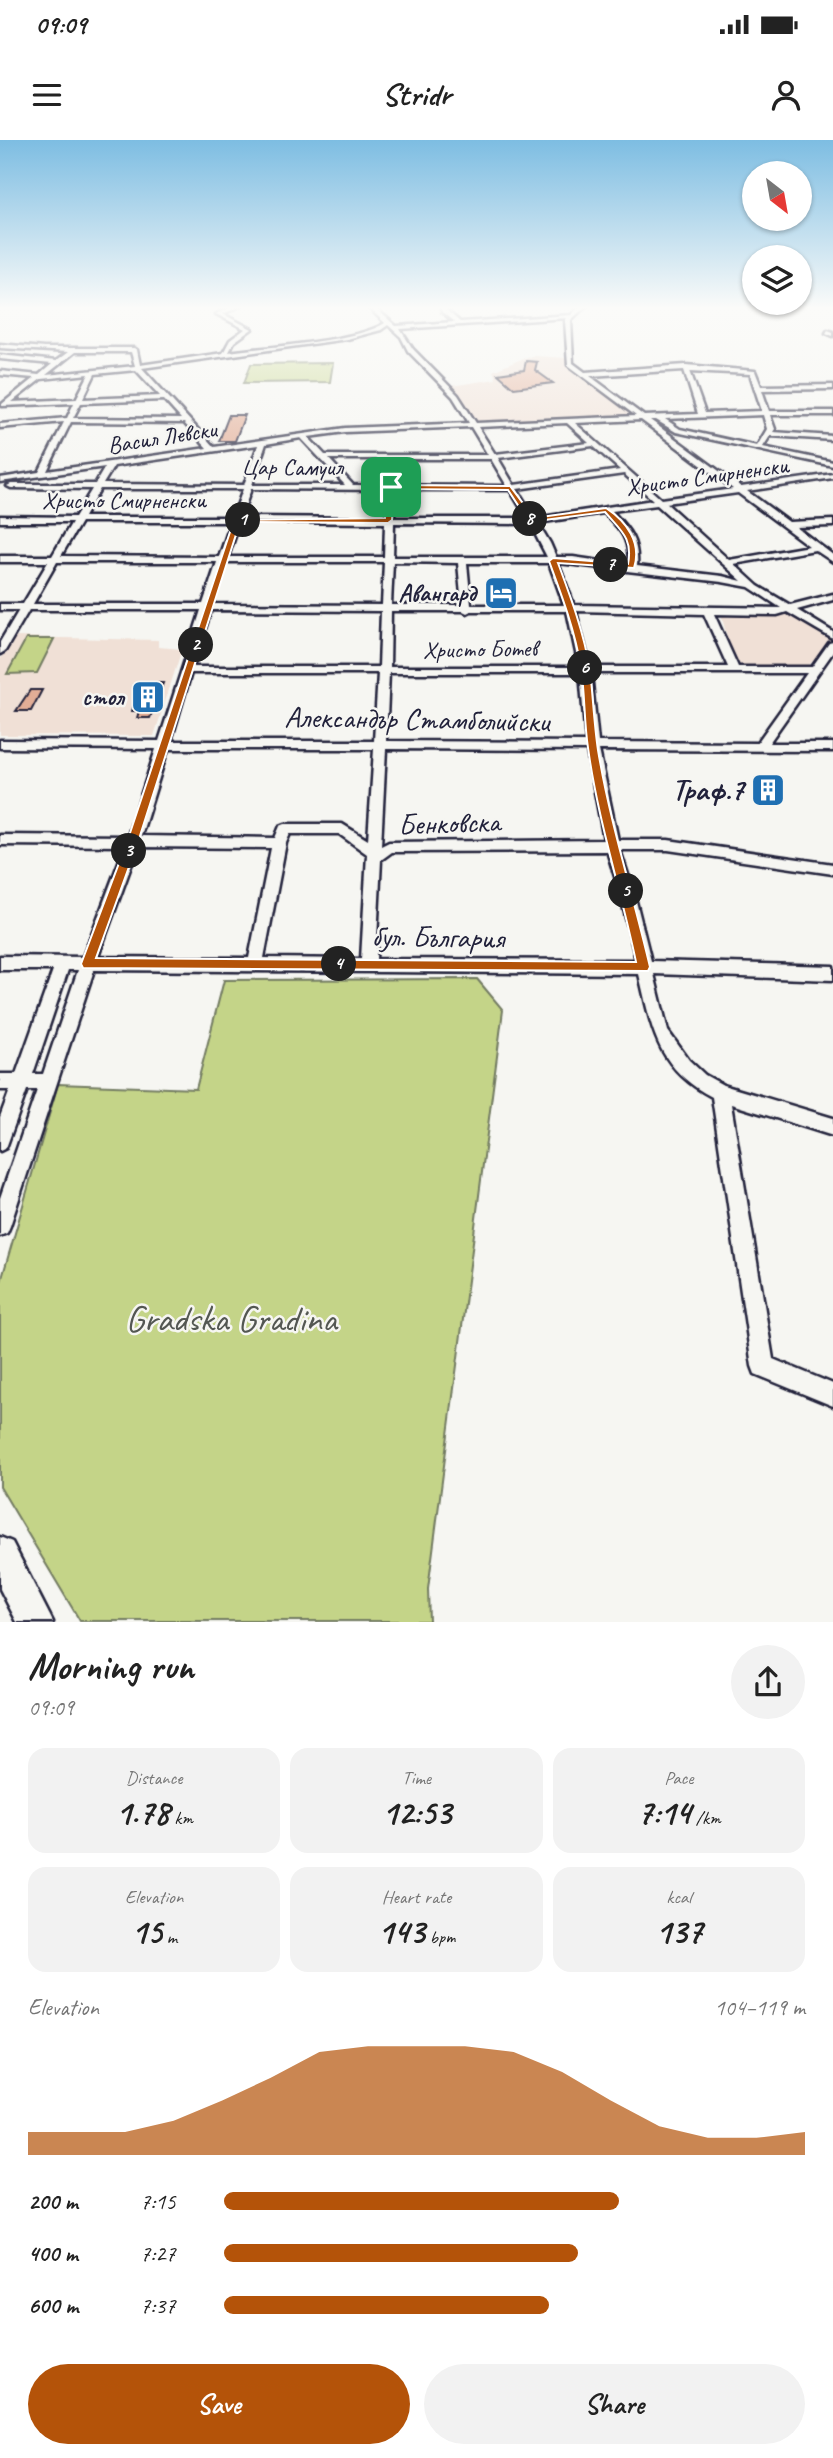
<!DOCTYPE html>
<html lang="en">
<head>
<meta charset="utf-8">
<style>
	:root { --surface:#fff; --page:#f2f2f2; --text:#222; --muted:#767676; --accent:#b45309 }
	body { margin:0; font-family:Caveat,sans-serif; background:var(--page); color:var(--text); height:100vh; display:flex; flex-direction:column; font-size:26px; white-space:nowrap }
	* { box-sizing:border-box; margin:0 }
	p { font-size:23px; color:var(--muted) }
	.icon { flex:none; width:38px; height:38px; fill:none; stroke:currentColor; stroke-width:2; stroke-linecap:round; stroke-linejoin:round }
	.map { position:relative; height:1482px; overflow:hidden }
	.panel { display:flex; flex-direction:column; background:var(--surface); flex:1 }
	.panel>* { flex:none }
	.needle { width:46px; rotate:149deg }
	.tools { position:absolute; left:742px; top:21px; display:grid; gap:14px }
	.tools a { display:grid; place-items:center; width:70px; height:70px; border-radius:50%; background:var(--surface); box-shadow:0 2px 5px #0004; font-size:35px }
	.pin { position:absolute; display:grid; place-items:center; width:60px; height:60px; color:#fff; margin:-30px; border-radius:14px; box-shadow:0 4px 10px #0006 }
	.km { position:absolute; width:35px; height:35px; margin:-18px; border-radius:50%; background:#222; color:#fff; font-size:19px; line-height:35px; text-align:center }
	.round { display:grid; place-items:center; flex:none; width:74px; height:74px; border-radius:37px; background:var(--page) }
	.overview { display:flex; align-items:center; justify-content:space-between; height:119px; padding:0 28px }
	h1 { font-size:38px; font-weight:600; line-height:52px }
	.stats { display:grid; grid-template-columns:repeat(3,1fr); gap:10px; height:119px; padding:7px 28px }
	.stats div { display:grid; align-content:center; border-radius:18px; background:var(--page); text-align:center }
	.stats b { font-size:35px; font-weight:600 }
	.stats small { font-size:19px; font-weight:400 }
	.stats p { font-size:19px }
	.chart { height:196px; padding:14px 28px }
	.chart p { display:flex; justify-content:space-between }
	.chart svg { width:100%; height:126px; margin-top:7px; fill:var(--accent); opacity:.7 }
	.primary-button { display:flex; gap:14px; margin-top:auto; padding:14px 28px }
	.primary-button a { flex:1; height:80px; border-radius:42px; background:var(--accent); color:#fff; font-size:28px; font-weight:600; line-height:80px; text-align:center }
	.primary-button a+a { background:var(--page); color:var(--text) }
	ul { padding:0 28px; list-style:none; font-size:23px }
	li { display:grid; grid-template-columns:112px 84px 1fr; align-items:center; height:52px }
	li i { height:18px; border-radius:9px; background:var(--accent) }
	.status { display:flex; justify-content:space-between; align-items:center; height:49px; padding:0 35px; background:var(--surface); direction:ltr }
	.status svg { height:19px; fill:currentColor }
	header { display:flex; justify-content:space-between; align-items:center; height:91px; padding:0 28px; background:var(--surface); font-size:32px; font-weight:600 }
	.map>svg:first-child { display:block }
	.built { fill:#f0e0d6 }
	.green { fill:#c4d488; stroke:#737b62; stroke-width:2 }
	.building { fill:#e2ad96; stroke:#22223b; stroke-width:2 }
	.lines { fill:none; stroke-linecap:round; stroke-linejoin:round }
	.minor-casing { stroke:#22223b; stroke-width:5 }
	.major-casing { stroke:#22223b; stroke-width:5 }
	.minor { fill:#f6f6f2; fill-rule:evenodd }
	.major { fill:#f6f6f2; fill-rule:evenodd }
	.route { fill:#b45309; stroke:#fff; stroke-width:2; fill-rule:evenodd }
	.labels { text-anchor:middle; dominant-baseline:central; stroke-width:5; stroke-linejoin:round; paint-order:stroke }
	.far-street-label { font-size:24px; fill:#22223b; stroke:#f6f6f2 }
	.far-poi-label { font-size:24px; font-weight:bold; fill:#22223b; stroke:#f6f6f2; text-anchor:end }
	.street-label { font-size:30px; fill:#22223b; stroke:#f6f6f2 }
	.poi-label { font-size:30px; font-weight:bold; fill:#22223b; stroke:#f6f6f2; text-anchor:end }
	.near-park-label { font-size:37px; fill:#535752; stroke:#f6f6f2 }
</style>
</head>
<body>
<div class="status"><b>09:09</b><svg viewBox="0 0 49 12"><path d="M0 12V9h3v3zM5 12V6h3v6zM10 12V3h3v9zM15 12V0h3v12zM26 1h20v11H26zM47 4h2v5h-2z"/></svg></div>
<header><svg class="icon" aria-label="menu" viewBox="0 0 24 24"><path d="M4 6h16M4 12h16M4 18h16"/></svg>Stridr<svg class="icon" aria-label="person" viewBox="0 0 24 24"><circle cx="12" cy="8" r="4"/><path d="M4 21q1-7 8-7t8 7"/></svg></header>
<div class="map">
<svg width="833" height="1482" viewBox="0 0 833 1482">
	<rect width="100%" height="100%" fill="#f6f6f2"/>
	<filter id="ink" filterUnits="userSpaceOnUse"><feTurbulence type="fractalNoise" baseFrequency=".0143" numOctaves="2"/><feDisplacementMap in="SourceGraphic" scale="14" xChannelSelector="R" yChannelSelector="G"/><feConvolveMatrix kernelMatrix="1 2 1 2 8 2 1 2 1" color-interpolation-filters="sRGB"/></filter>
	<g filter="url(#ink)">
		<path class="built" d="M535,216L567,218L569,225L635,274L475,283L451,246L496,239L493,231L524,218Z
			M721,474H788L833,501L805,529L735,527Z
			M13,497L158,500V507L182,509L154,596L0,595V519Z"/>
		<path class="green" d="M333,223L330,242L244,243L251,224Z
			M26,499H54L37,533L7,534Z
			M477,839L503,870L428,1449L429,1481H80L0,1347V1145L58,944L196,949L224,840Z"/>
		<path class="building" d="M526,221L537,222L535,230L553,243L514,248L498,234L524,230Z
			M229,275H245L235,301H219Z
			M143,543H163L150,578H137L139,571H132Z
			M30,550H42L31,571H16Z"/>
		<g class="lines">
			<g class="minor-casing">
				<path id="minor" d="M233,166H240L223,174L252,189L234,202L229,212C265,207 358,201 385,183L367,166H373L396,186L454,182L442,172L440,166H446V170L460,182L571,175L580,166H586L571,180L573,223L585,232L686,225L755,231L761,246L833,245V249L762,250L769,271H833V275H770L775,289L773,292L833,296V300L770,296L763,307L833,322V326L676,292L656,280H650L741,347L833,334V338L747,351L789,382L833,380V386L796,387L833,415V422L815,410L734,424L758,446L790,465L833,454V460L797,470L833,492V499L787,472L777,475L714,474L738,527H812L829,503L833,502V512L769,603H833V611L599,610L618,700H668L833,724V734L668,710H620L634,753L651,821L833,826V840L654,834L668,891L689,920L705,935L723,945L833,978V996L731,964L773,1219L833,1244V1266L755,1234L752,1226L712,957C657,928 652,890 639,834L94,830L10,1086L7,1093L0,1096V1058L37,950H27L6,1008L0,1011V977L10,950H0V934H16L53,830H0V816L83,817L125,706L0,705V695L128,696L156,609L0,608V600L159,601L201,470H29L5,511L0,514V502L19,470H0V464H23L48,422H0V416H52L72,382H0V376L75,377L92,349L11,348L7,346L11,344H95L105,327L0,342V338L39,332L64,282L0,288V284L67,278L74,263L2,266V264L34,238L0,235V231L39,235L52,224L0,219V215L56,221L68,212L0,208V204L44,208H134L137,210L140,225L223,213L230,200L245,189L216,174ZM567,178L565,180L568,225L636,276L476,283L458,255L413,209L400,189ZM388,185L401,197L408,211L453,257L469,283L345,288L214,307L142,228L347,199L381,190ZM75,212H131L135,226L46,235ZM136,230L160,256L83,259L95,234ZM684,230L698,274L644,276L590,236ZM690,231L750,234L762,271L705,273ZM89,234L76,259L12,262L41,239ZM164,260L181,279L73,278L81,263ZM763,275L767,289L757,306L680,289L665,279ZM641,280L733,349L661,359L575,283ZM71,282L184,283L207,308L47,331ZM567,283L589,303L495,314L478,287ZM471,287L488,315H325L308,297L345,292ZM301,298L345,345H252L266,304ZM258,305L244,345L103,344L114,326ZM593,306L620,330L514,345L498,318ZM329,319H491L507,346L353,345ZM624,334L653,360L535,378L517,349ZM100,349H243L233,377H84ZM251,349L387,350L386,378L241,377ZM395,350H510L527,378H394ZM738,353L809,406L729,420L666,363ZM657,365L742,441L722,436L637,426C639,401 629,389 612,371ZM604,373C620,389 631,400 628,425L573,417H556L550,403L538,383ZM81,382H231L219,417L61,416ZM240,382L385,383L384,417H228ZM394,383L530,384L547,417H393ZM57,422H217L203,464H33ZM226,422H384L382,465L212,464ZM393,422L458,423L462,465H391ZM467,423H549L564,465H471ZM558,423L722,442L749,447L781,468L574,465ZM211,470L381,471L379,527H193ZM391,471H463L467,473L471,471H567L579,527H390ZM576,471L704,474L728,527H590ZM191,533H378L374,601H171ZM389,533H580L586,602L386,601ZM591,533H807L757,603L598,602ZM168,609H374L368,700L342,684H285L280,686L275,698L141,696ZM386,609L587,610L604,700L389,702L381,706ZM290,694H339L367,714L361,819L264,818L286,703ZM138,707L271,708L249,818L98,817ZM607,711L620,753L636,820L376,819L381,720L392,712ZM68,830H78L43,934H33Z
					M828,190L833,192V196L826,193Z"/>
			</g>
			<g class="major-casing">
				<path id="major" d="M0,1397L12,1402L53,1482H17L0,1449Z"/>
			</g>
			<use href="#minor" class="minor"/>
			<use href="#major" class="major"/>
		</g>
	</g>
	<linearGradient id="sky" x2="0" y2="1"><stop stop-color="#7dbde2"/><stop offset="0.45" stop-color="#fbfbf9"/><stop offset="1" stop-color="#fbfbf9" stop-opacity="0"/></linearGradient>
	<rect width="833" height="373" fill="url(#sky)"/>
	<path class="route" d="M391,345L510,346L534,378L606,368C627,382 642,403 634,428L558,423C571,458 584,493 590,530C593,556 594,583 598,610C610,683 633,754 650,827L648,831L83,828L81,824L127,702L234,380L385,378L388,347ZM394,349L508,350L529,382L605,372C621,391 633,398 628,424L553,418L549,421C562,456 575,491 581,528C585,555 584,582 588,608C598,681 621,750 636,822L96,818L138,702L240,382L388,383L392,380Z"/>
	<defs>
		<g id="hotel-square" transform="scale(1.75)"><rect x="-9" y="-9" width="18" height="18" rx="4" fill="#1f6fb2" stroke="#f6f6f2"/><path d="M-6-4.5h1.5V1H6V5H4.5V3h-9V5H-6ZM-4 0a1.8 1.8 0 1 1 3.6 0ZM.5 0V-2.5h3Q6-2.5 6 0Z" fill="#fff"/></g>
		<g id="building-square" transform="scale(1.75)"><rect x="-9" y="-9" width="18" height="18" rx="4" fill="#1f6fb2" stroke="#f6f6f2"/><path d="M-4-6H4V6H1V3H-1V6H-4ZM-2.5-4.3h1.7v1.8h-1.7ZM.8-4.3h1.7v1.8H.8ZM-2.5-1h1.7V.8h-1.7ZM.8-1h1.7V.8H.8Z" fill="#fff"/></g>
	</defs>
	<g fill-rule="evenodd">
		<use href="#hotel-square" x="501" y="453"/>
		<use href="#building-square" x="148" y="557"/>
		<use href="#building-square" x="768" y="650"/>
	</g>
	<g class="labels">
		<g class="far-street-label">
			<text transform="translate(162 297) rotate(-9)">Васил Левски</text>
			<text x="292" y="327">Цар Самуил</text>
			<text transform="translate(707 336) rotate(-8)">Христо Смирненски</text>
			<text x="124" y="360">Христо Смирненски</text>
			<text transform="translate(480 509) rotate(-1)">Христо Ботев</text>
		</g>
		<g class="far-poi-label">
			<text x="476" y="453">Авангард</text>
			<text x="124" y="557">стол</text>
		</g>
		<g class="street-label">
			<text transform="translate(417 579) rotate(1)">Александър Стамболийски</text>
			<text transform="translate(449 683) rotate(-2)">Бенковска</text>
			<text transform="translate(438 797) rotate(1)">бул. България</text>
		</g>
		<g class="poi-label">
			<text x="744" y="650">Траф.7</text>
		</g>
		<g class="near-park-label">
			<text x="231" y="1178">Gradska Gradina</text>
		</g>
	</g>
</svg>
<div class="tools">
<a><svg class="needle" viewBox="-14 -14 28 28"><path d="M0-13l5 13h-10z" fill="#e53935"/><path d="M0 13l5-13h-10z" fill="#767676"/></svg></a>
<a><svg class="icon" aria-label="layers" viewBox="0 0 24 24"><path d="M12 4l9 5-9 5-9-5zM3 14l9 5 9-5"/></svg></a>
</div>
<div class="pin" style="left:391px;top:347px;background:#1e9e55"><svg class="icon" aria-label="arrive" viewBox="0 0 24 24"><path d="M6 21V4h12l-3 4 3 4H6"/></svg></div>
<b class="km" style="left:243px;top:380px">1</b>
<b class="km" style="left:196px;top:505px">2</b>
<b class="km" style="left:129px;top:711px">3</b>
<b class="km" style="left:339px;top:824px">4</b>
<b class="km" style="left:626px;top:751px">5</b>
<b class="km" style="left:585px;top:528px">6</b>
<b class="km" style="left:611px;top:425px">7</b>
<b class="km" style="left:530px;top:379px">8</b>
</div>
<section class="panel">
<div class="overview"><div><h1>Morning run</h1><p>09:09</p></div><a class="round"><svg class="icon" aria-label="share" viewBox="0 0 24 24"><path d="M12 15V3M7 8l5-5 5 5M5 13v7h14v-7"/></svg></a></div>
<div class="stats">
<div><p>Distance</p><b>1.78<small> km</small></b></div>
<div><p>Time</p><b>12:53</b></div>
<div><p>Pace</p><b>7:14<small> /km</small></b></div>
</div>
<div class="stats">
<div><p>Elevation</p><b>15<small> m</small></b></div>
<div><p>Heart rate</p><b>143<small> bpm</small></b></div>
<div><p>kcal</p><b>137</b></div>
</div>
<div class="chart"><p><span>Elevation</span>104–119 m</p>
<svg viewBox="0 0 160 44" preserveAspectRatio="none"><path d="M0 44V36L10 36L20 36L30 32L40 25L50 17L60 8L70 6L80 6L90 6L100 8L110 15L120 25L130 34L140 38L150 38L160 36V44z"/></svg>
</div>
<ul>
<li><b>200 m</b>7:15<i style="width:68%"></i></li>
<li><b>400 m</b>7:27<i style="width:61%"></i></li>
<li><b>600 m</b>7:37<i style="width:56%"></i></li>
</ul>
<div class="primary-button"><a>Save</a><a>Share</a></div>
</section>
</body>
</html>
